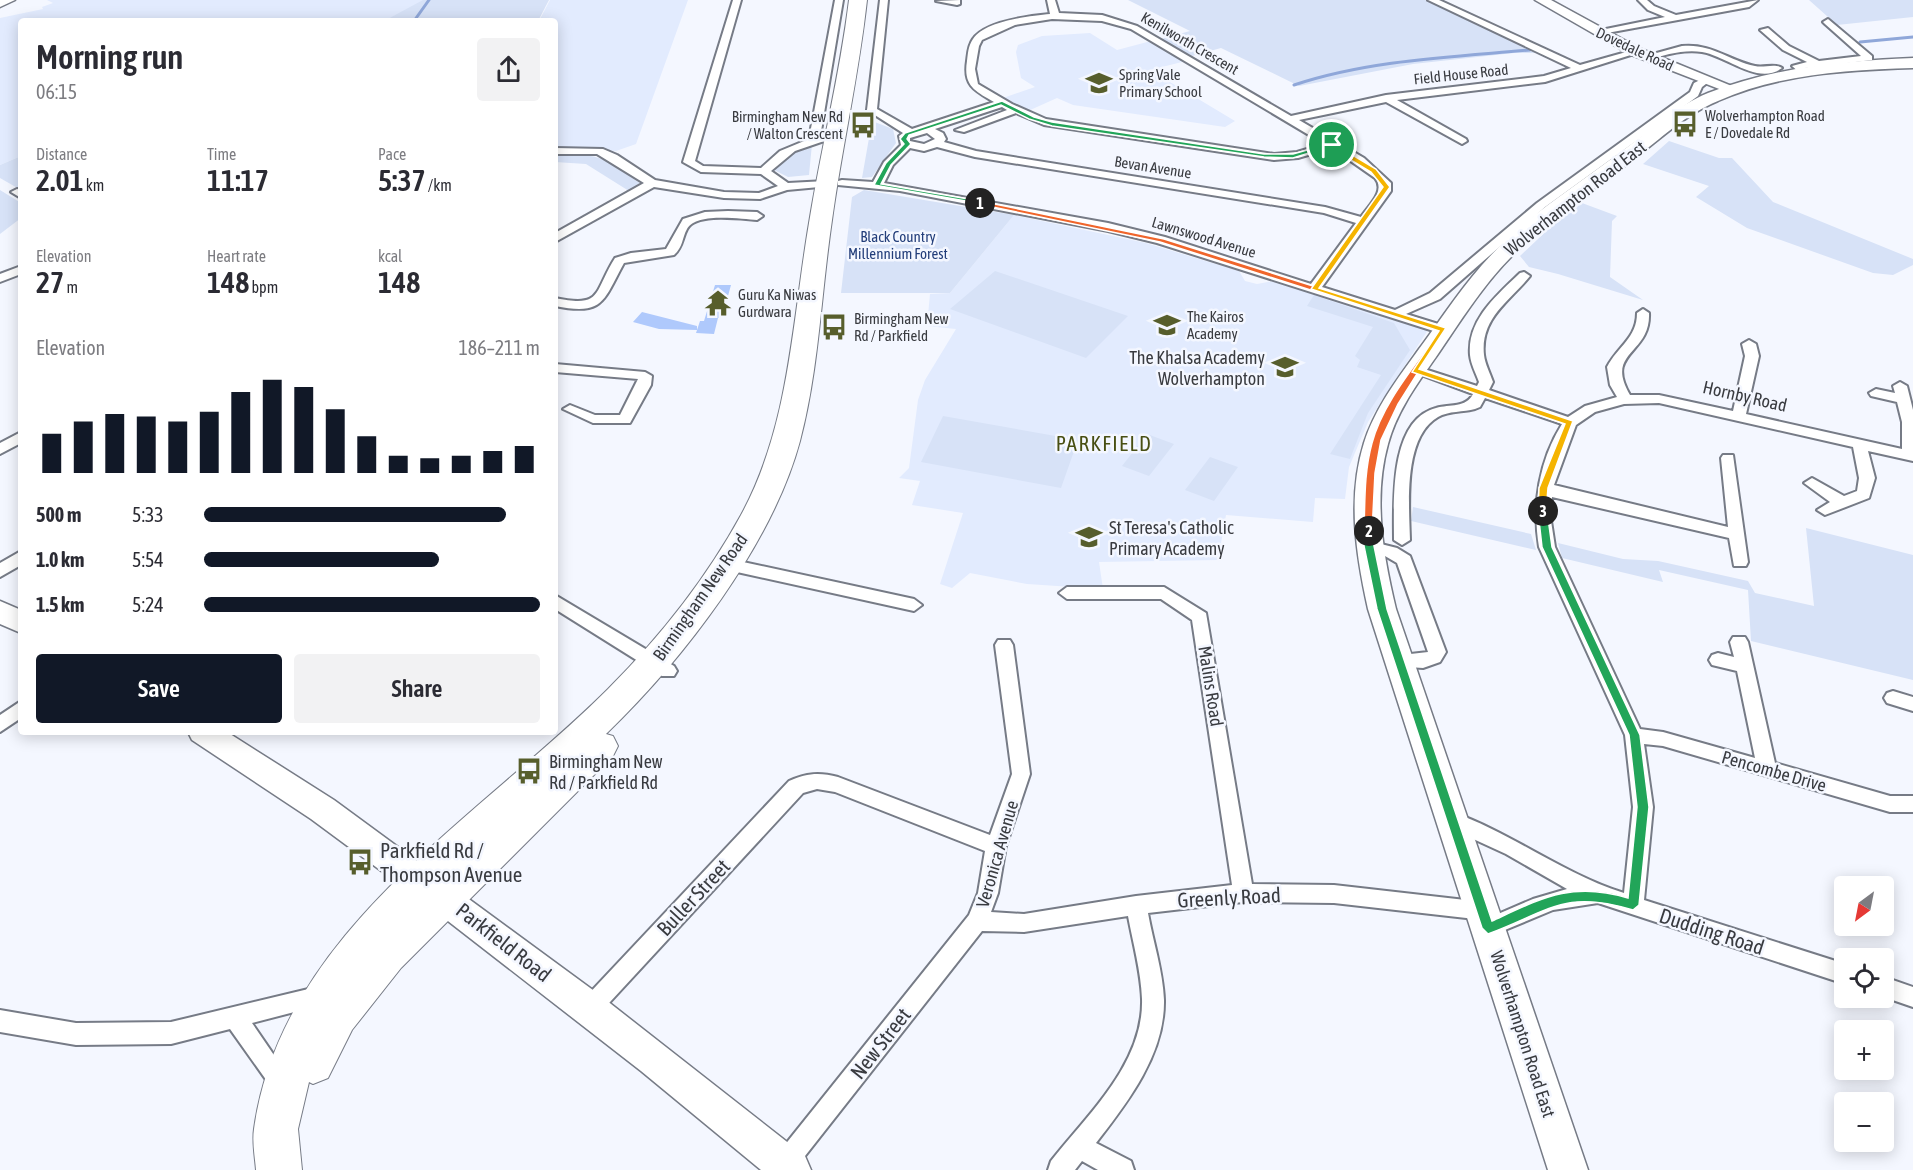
<!DOCTYPE html>
<html lang="en">
<head>
<meta charset="utf-8">
<style>
	:root { --surface:#fff; --page:#f2f2f3; --text:#2b2b33; --muted:#7c7c81; --accent:#111827 }
	body { margin:0; font-family:"Asap Condensed",sans-serif; background:var(--page); color:var(--text); height:100vh; display:flex; flex-direction:column; font-size:22px; white-space:nowrap }
	* { box-sizing:border-box; margin:0 }
	p { font-size:20px; color:var(--muted) }
	.icon { flex:none; width:33px; height:33px; fill:none; stroke:currentColor; stroke-width:2; stroke-linecap:round; stroke-linejoin:round }
	.map { position:relative; flex:1; overflow:hidden }
	.panel { position:absolute; left:18px; top:18px; width:540px; height:717px; display:flex; flex-direction:column; background:var(--surface); border-radius:6px; box-shadow:0 3px 15px #0003 }
	.panel>* { flex:none }
	.needle { width:39px; rotate:212deg }
	.fabs { position:absolute; left:1834px; top:876px; display:grid; gap:12px }
	.fabs a { display:grid; place-items:center; width:60px; height:60px; border-radius:6px; background:var(--surface); box-shadow:0 3px 15px #0003; font-size:30px }
	.pin { position:absolute; display:grid; place-items:center; width:51px; height:51px; color:#fff; margin:-26px; border:3px solid #fff; border-radius:50%; box-shadow:0 2px 6px #0007 }
	.km { position:absolute; width:30px; height:30px; margin:-15px; border-radius:50%; background:#222; color:#fff; font-size:16px; line-height:30px; text-align:center }
	.round { display:grid; place-items:center; flex:none; width:63px; height:63px; border-radius:6px; background:var(--page) }
	.head { display:flex; align-items:center; justify-content:space-between; height:102px; padding:0 18px }
	h1 { font-size:33px; font-weight:600; line-height:45px }
	.metrics { display:grid; grid-template-columns:repeat(3,1fr); gap:9px; height:102px; padding:6px 18px }
	.metrics div { display:grid; align-content:center }
	.metrics b { font-size:30px; font-weight:600 }
	.metrics small { font-size:16px; font-weight:400 }
	.metrics p { font-size:16px }
	.chart { height:168px; padding:12px 18px }
	.chart p { display:flex; justify-content:space-between }
	.chart svg { width:100%; height:108px; margin-top:6px; stroke:var(--accent); stroke-width:6 }
	.button { display:flex; gap:12px; margin-top:auto; padding:12px 18px }
	.button a { flex:1; height:69px; border-radius:6px; background:var(--accent); color:#fff; font-size:24px; font-weight:600; line-height:69px; text-align:center }
	.button a+a { background:var(--page); color:var(--text) }
	ul { padding:0 18px; list-style:none; font-size:20px }
	li { display:grid; grid-template-columns:96px 72px 1fr; align-items:center; height:45px }
	li i { height:15px; border-radius:8px; background:var(--accent) }
	.map>svg:first-child { display:block }
	.built { fill:#e2ebfe }
	.green { fill:#d7e2f7 }
	.lines { fill:none; stroke-linecap:round; stroke-linejoin:round }
	.stream { stroke:#8fa7d9; stroke-width:3 }
	.building { fill:#afc9fc }
	.street-casing { stroke:#767b86; stroke-width:4 }
	.secondary-casing { stroke:#767b86; stroke-width:3 }
	.primary-casing { stroke:#767b86; stroke-width:3 }
	.highway-casing { stroke:#767b86; stroke-width:2 }
	.street { fill:#fff; fill-rule:evenodd }
	.secondary { fill:#fff; fill-rule:evenodd }
	.primary { fill:#fff; fill-rule:evenodd }
	.highway { fill:#fff; fill-rule:evenodd }
	.split-1 { fill:#22a559; stroke:#fff; stroke-width:1.5 }
	.split-2 { fill:#f0652b; stroke:#fff; stroke-width:1.5 }
	.split-3 { fill:#22a559; stroke:#fff; stroke-width:1.5 }
	.split-4 { fill:#f5b400; stroke:#fff; stroke-width:1.5 }
	.labels { text-anchor:middle; dominant-baseline:central; stroke-width:5; stroke-linejoin:round; paint-order:stroke }
	.far-street-label { font-size:15px; fill:#393b40; stroke:#f4f7ff }
	.far-poi-label { font-size:15px; fill:#393b40; stroke:#f4f7ff; text-anchor:start }
	.far-park-label { font-size:15px; fill:#233e7a; stroke:#f4f7ff }
	.street-label { font-size:18px; fill:#393b40; stroke:#f4f7ff }
	.poi-label { font-size:18px; fill:#393b40; stroke:#f4f7ff; text-anchor:start }
	.quarter-label { font-size:21px; letter-spacing:1.5px; fill:#484f14; stroke:#f4f7ff }
	.near-poi-label { font-size:21px; fill:#393b40; stroke:#f4f7ff; text-anchor:start }
	.near-street-label { font-size:21px; fill:#393b40; stroke:#f4f7ff }
</style>
</head>
<body>
<div class="map">
<svg width="1913" height="1170" viewBox="0 0 1913 1170">
	<rect width="100%" height="100%" fill="#f4f7ff"/>
	<path class="built" d="M47,0H423L425,1L384,21H21V156L0,165V18L43,9L42,7L53,3Z
		M550,0H688L636,144L616,151L555,148V21H539Z
		M1090,33L1117,50L1151,41L1186,61L1150,70L1235,121L1225,127L1073,105L1057,98L1028,111L1003,98L1035,87L1021,78L1016,52L1018,45L1042,36Z
		M1014,215L1146,243L1239,271L1245,281L1257,284L1273,281L1428,330L1368,422L1349,467L1345,499L1315,498L1313,522L1226,515L1218,560L1099,562L1103,589L1027,584L970,573L952,588L940,584L963,513L912,505L920,481L899,478L909,468L918,400L925,380L956,329L927,326L930,294L950,293Z"/>
	<path class="green" d="M423,0H549L538,21H384Z
		M1128,0H1425L1539,53H1514L1413,64L1299,86L1221,48L1192,56L1161,39L1190,31Z
		M1809,0H1913V17L1837,25Z
		M872,121L893,129L896,143L872,177L862,178Z
		M1669,141L1719,158H1732L1773,202L1913,259V265L1893,275L1873,273L1747,228L1696,197L1709,186L1643,164Z
		M812,144L809,175L788,177L774,170C782,156 798,149 812,144Z
		M555,154C602,154 602,157 640,183L629,191L586,164L555,162Z
		M21,156V190L0,178V165Z
		M0,190L21,203V218L0,234Z
		M864,190L1014,215L950,293H841L852,197Z
		M1582,203L1617,216L1612,221L1610,277L1643,300L1558,274L1529,267L1520,256L1557,221Z
		M995,271L1128,316L1086,358L950,309Z
		M1314,295L1394,323L1410,350L1368,413L1350,459L1330,454L1381,375L1357,367L1360,360L1355,356L1373,327L1307,306Z
		M943,416L1078,440L1061,488L921,462Z
		M1147,434L1174,444L1149,476L1122,466Z
		M1210,457L1238,467L1214,501L1185,490Z
		M1413,507L1531,534L1536,550L1411,521Z
		M1806,528L1913,555V680L1751,641L1748,590L1659,570L1663,582L1562,558L1558,543L1623,559L1658,561L1748,581L1755,593L1814,606Z"/>
	<g class="lines">
		<path class="stream" d="M414,21L429,0
			M1860,42L1913,37
			M1294,85C1369,60 1452,57 1530,50"/>
	</g>
	<path class="building" d="M715,285H731L722,318H718L714,334L696,333L700,321H704Z
		M642,312L697,326V330L659,329L633,322Z"/>
	<g class="lines">
		<g class="street-casing">
			<path id="street" d="M733,0H741L695,161L703,166L761,168L780,151L809,139L835,0H843L820,137L830,139L795,151L771,171L788,183L826,181L830,182V186L787,190L760,199L724,198L654,187L555,242V233L644,183L597,154H555V148L603,149L617,155L655,180L724,192L759,193L778,186L761,174L701,172L683,162Z
				M880,0H888L877,109L912,129L994,102C975,91 963,86 967,61C968,54 968,46 973,39C985,21 1029,16 1050,14L1047,0H1055L1059,13L1102,15L1137,26L1291,116L1386,95L1544,76L1571,68L1428,0H1439L1580,65L1637,49V53L1545,82L1397,100L1466,139L1467,141L1462,144L1386,102L1299,120L1364,158L1391,183V191L1322,287L1395,310L1430,293L1537,203L1690,92L1694,83L1706,77L1711,80L1702,87L1698,96L1545,207L1440,299L1406,314L1448,327L1450,330L1443,334L1157,243L1108,231L900,191L838,185V181L842,180L873,182L884,162L901,145L899,136L903,133L867,110ZM1052,19L1102,21L1131,29L1324,144L1297,152L1274,154L1046,119L1012,104L978,84L975,69L979,46L982,40L1015,25ZM1002,107L1007,110L955,130L964,132L1016,113L1044,125L1274,160L1298,158L1332,148L1375,178C1386,191 1369,205 1361,217L1325,207L976,151L944,142L946,139L943,133L935,129ZM927,133L935,139L924,144L910,141V138ZM937,147L975,157L1324,213L1356,223L1311,284L1165,237L1108,223L884,183L893,165L910,148L924,151Z
				M960,0V4L957,5L936,1Z
				M1638,0H1647L1654,6L1676,15L1758,0L1749,7L1596,35V31L1665,17L1648,10Z
				M1828,19L1872,56V60L1805,68L1809,72L1807,74H1801L1792,66L1807,62L1783,50L1760,30L1768,28L1789,46L1819,61L1861,56L1825,24L1823,22Z
				M1682,46C1711,43 1728,60 1755,66C1764,68 1775,63 1782,68C1758,86 1727,56 1702,52C1684,49 1665,55 1647,60L1642,57Z
				M17,189L21,190V198L11,192Z
				M728,211L757,212L763,216L757,220C741,219 696,212 687,229C682,238 683,247 674,255L624,263C603,301 604,316 555,306V298C603,308 593,293 615,258L631,253L666,249L683,219L705,212Z
				M21,266V274L0,282V274Z
				M1524,272L1530,276C1510,301 1480,318 1484,355C1485,364 1490,373 1493,382L1489,390L1568,417L1585,406L1617,397L1610,385L1607,367C1618,346 1637,338 1637,313L1643,309L1649,313C1651,355 1604,351 1630,395H1659L1733,411L1745,356L1742,344L1749,340L1756,344L1759,356L1746,414L1902,449V422L1897,402L1871,396L1869,393L1876,389L1895,393L1893,386L1900,382L1907,386L1913,410V461L1868,451L1875,478L1869,498L1825,515L1817,510L1830,502L1804,483L1812,478L1844,496L1857,491L1859,478L1853,447L1659,403L1624,404L1595,412L1576,425L1554,485L1728,527L1721,458L1723,455H1733L1748,562L1746,566H1734L1729,538L1552,497L1551,521L1555,547L1640,729L1663,732L1755,758L1737,671L1712,665L1709,660L1712,655L1718,653L1734,657L1730,642L1733,637H1745L1748,642L1775,763L1890,796H1913V812H1890L1663,746L1644,744L1653,807L1644,900L1845,964V984L1598,903L1553,910L1488,937L1481,935L1478,928L1484,920L1334,903L1243,902L1148,913C1153,942 1163,971 1164,1000C1165,1054 1128,1102 1096,1143L1131,1161L1134,1170H1098L1082,1161L1075,1170H1048L1051,1161C1088,1114 1144,1063 1142,999C1141,971 1133,943 1128,916L1024,932L982,931L794,1170H774L772,1164L776,1156L969,915L978,893L985,851L835,792L817,789L803,793L598,1015L590,1018L582,1015L579,1008L582,1001L789,781C806,773 820,772 838,777L990,835L1012,774L995,645L998,640H1010L1013,645L1030,774L1006,846L998,893L991,912L1024,914L1136,896L1232,885L1192,620L1161,599H1067L1059,593L1067,587H1164L1206,613L1252,884L1334,885L1483,902L1490,904L1493,911L1491,917L1533,899L1567,889L1506,854L1445,826L1442,820L1445,814L1452,812C1512,833 1563,874 1624,893L1633,807L1625,735L1539,547C1532,505 1539,461 1562,424L1485,398L1480,407L1475,409C1464,412 1448,411 1438,417C1403,437 1409,505 1410,540L1402,545L1394,540C1394,502 1389,420 1436,408C1450,404 1466,408 1473,394L1408,370L1415,366L1477,386L1479,382C1476,373 1471,365 1470,355C1467,320 1497,295 1520,273Z
				M555,364L645,372L652,376L651,385L630,423H593L563,409L570,405L595,415H620L638,379L555,372Z
				M21,432V443L0,454V443Z
				M1369,541L1397,548L1410,556L1446,652L1440,662L1423,668L1393,666L1390,661L1393,656L1428,652L1397,563L1385,556L1363,550L1361,546Z
				M21,551V565L0,577V563Z
				M743,562L914,599L922,605L914,611L737,572L735,568Z
				M555,595L674,666L677,671L674,676H662L555,609Z
				M1893,691L1913,697V711L1887,703L1884,698L1887,693Z
				M21,701V718L0,732V715Z
				M1884,977L1913,987V1007L1884,997Z
				M321,986L329,989L332,996L329,1003L252,1023L293,1083L290,1091L282,1094L274,1091L230,1029L171,1044L76,1045L0,1032V1010L76,1023L171,1022Z"/>
		</g>
		<g class="secondary-casing">
			<path id="secondary" d="M1535,0H1551L1639,48L1739,89L1732,93L1727,92L1629,54Z"/>
		</g>
		<g class="primary-casing">
			<path id="primary" d="M0,0H15L0,7Z
				M1913,58V68C1847,70 1779,74 1718,101C1686,114 1660,139 1633,160C1592,191 1549,219 1512,256C1482,286 1460,322 1436,357C1417,384 1397,411 1388,444C1373,498 1383,555 1396,609L1588,1170H1548L1368,609C1356,555 1347,497 1364,443C1375,408 1398,378 1419,349C1444,315 1467,279 1497,249C1534,211 1580,183 1622,151C1650,131 1676,106 1708,93C1774,67 1843,61 1913,58Z
				M0,601L21,610V633L0,624Z
				M188,732H227L334,800L597,993L805,1156L811,1170H761L641,1071L426,904L311,819L192,740Z"/>
		</g>
		<g class="highway-casing">
			<path id="highway" d="M849,0H867C859,74 842,147 832,220C821,294 819,369 800,441C772,545 683,660 606,734L613,736L618,746L613,756L401,968L352,1030L328,1078L313,1084L309,1082L298,1129L302,1170H256C255,1157 252,1142 254,1129C281,932 479,818 608,689C659,638 706,579 741,515C790,425 792,322 809,223C821,148 840,75 849,0Z"/>
		</g>
		<use href="#street" class="street"/>
		<use href="#secondary" class="secondary"/>
		<use href="#primary" class="primary"/>
		<use href="#highway" class="highway"/>
	</g>
	<path class="split-1" d="M1002,101L1034,117L1052,122L1264,154H1293L1332,143L1335,145L1293,158L1264,157L1052,126L1029,119L1001,105L909,135L907,139L911,144L891,165L881,184L980,201L983,204L874,185L886,163L904,144L900,139L905,133Z"/>
	<path class="split-2" d="M980,201L1164,239L1446,328L1398,404L1381,440L1375,473L1372,533L1364,531C1365,501 1364,472 1372,443C1383,402 1416,365 1439,331L1160,242L978,204Z"/>
	<path class="split-3" d="M1543,508L1547,511L1552,547L1640,735L1649,807L1639,905L1633,910C1564,889 1550,911 1488,934L1482,928L1377,609L1364,546V531L1369,528L1374,531V546L1387,609L1492,921C1542,898 1572,881 1628,898L1637,807L1629,735L1542,547L1538,511Z"/>
	<path class="split-4" d="M1329,144H1334L1376,169L1390,187L1319,288L1446,328L1419,369L1573,421L1548,488L1546,513L1538,511L1539,488L1565,424L1412,372L1439,331L1311,289L1383,187L1371,172L1329,147Z"/>
	<defs>
		<g id="school-bare" transform="scale(2.07)"><path d="M0-5L7-2L0 1L-7-2ZM-4 1L0 2.5L4 1V4Q0 6-4 4Z" fill="#575e2c" stroke="#f4f7ff" stroke-width="2.5" paint-order="stroke"/></g>
		<g id="bus-bare" transform="scale(2.07)"><path d="M-5-6H5V4H4V6H2V4H-2V6H-4V4H-5ZM-3.5-4V0h7V-4ZM-3.5 1.2v1.5H-2V1.2ZM2 1.2v1.5H3.5V1.2Z" fill="#575e2c" stroke="#f4f7ff" stroke-width="2.5" paint-order="stroke"/></g>
		<g id="temple-bare" transform="scale(2.07)"><path d="M0-6L5-2H3V0L6.5 2.5H4V6H1.5V3h-3V6H-4V2.5H-6.5L-3 0V-2H-5Z" fill="#575e2c" stroke="#f4f7ff" stroke-width="2.5" paint-order="stroke"/></g>
	</defs>
	<g fill-rule="evenodd">
		<use href="#school-bare" x="1099" y="83"/>
		<use href="#bus-bare" x="1685" y="124"/>
		<use href="#bus-bare" x="863" y="125"/>
		<use href="#temple-bare" x="718" y="303"/>
		<use href="#school-bare" x="1167" y="325"/>
		<use href="#bus-bare" x="834" y="327"/>
		<use href="#school-bare" x="1285" y="367"/>
		<use href="#school-bare" x="1089" y="537"/>
		<use href="#bus-bare" x="529" y="771"/>
		<use href="#bus-bare" x="360" y="862"/>
	</g>
	<g class="labels">
		<g class="far-street-label">
			<text transform="translate(1190 43) rotate(30)">Kenilworth Crescent</text>
			<text transform="translate(1635 49) rotate(25)">Dovedale Road</text>
			<text transform="translate(1461 74) rotate(-6)">Field House Road</text>
			<text transform="translate(1153 167) rotate(9)">Bevan Avenue</text>
			<text transform="translate(1204 237) rotate(17)">Lawnswood Avenue</text>
		</g>
		<g class="far-poi-label">
			<text x="1119" y="74">Spring Vale<tspan x="1119" dy="17">Primary School</tspan></text>
			<text x="1705" y="115">Wolverhampton Road<tspan x="1705" dy="17">E / Dovedale Rd</tspan></text>
			<text x="843" y="116" text-anchor="end">Birmingham New Rd<tspan x="843" dy="17">/ Walton Crescent</tspan></text>
			<text x="738" y="294">Guru Ka Niwas<tspan x="738" dy="17">Gurdwara</tspan></text>
			<text x="1187" y="316">The Kairos<tspan x="1187" dy="17">Academy</tspan></text>
			<text x="854" y="318">Birmingham New<tspan x="854" dy="17">Rd / Parkfield</tspan></text>
		</g>
		<g class="far-park-label">
			<text x="898" y="236">Black Country<tspan x="898" dy="17">Millennium Forest</tspan></text>
		</g>
		<g class="street-label">
			<text transform="translate(1575 198) rotate(-38)">Wolverhampton Road East</text>
			<text transform="translate(1745 396) rotate(13)">Hornby Road</text>
			<text transform="translate(700 597) rotate(-55)">Birmingham New Road</text>
			<text transform="translate(1211 686) rotate(81)">Malins Road</text>
			<text transform="translate(1774 771) rotate(16)">Pencombe Drive</text>
			<text transform="translate(997 854) rotate(-74)">Veronica Avenue</text>
			<text transform="translate(1523 1034) rotate(72)">Wolverhampton Road East</text>
		</g>
		<g class="poi-label">
			<text x="1265" y="357" text-anchor="end">The Khalsa Academy<tspan x="1265" dy="21">Wolverhampton</tspan></text>
			<text x="1109" y="527">St Teresa's Catholic<tspan x="1109" dy="21">Primary Academy</tspan></text>
			<text x="549" y="761">Birmingham New<tspan x="549" dy="21">Rd / Parkfield Rd</tspan></text>
		</g>
		<g class="quarter-label">
			<text x="1104" y="443">PARKFIELD</text>
		</g>
		<g class="near-poi-label">
			<text x="380" y="850">Parkfield Rd /<tspan x="380" dy="24">Thompson Avenue</tspan></text>
		</g>
		<g class="near-street-label">
			<text transform="translate(693 897) rotate(-47)">Buller Street</text>
			<text transform="translate(1229 897) rotate(-3)">Greenly Road</text>
			<text transform="translate(1712 931) rotate(18)">Dudding Road</text>
			<text transform="translate(504 942) rotate(38)">Parkfield Road</text>
			<text transform="translate(880 1043) rotate(-52)">New Street</text>
		</g>
	</g>
</svg>
<div class="fabs">
<a><svg class="needle" viewBox="-14 -14 28 28"><path d="M0-13l5 13h-10z" fill="#e53935"/><path d="M0 13l5-13h-10z" fill="#7c7c81"/></svg></a>
<a><svg class="icon" aria-label="locate" viewBox="0 0 24 24"><circle cx="12" cy="12" r="6"/><path d="M12 2v4M12 18v4M2 12h4M18 12h4"/></svg></a>
<a>+</a>
<a>−</a>
</div>
<div class="pin" style="left:1332px;top:145px;background:#1e9e55"><svg class="icon" aria-label="arrive" viewBox="0 0 24 24"><path d="M6 21V4h12l-3 4 3 4H6"/></svg></div>
<b class="km" style="left:980px;top:203px">1</b>
<b class="km" style="left:1369px;top:531px">2</b>
<b class="km" style="left:1543px;top:511px">3</b>
<section class="panel">
<div class="head"><div><h1>Morning run</h1><p>06:15</p></div><a class="round"><svg class="icon" aria-label="share" viewBox="0 0 24 24"><path d="M12 15V3M7 8l5-5 5 5M5 13v7h14v-7"/></svg></a></div>
<div class="metrics">
<div><p>Distance</p><b>2.01<small> km</small></b></div>
<div><p>Time</p><b>11:17</b></div>
<div><p>Pace</p><b>5:37<small> /km</small></b></div>
</div>
<div class="metrics">
<div><p>Elevation</p><b>27<small> m</small></b></div>
<div><p>Heart rate</p><b>148<small> bpm</small></b></div>
<div><p>kcal</p><b>148</b></div>
</div>
<div class="chart"><p><span>Elevation</span>186–211 m</p>
<svg viewBox="0 0 160 44" preserveAspectRatio="none"><path d="M5 44V28M15 44V23M25 44V20M35 44V21M45 44V23M55 44V19M65 44V11M75 44V6M85 44V9M95 44V18M105 44V29M115 44V37M125 44V38M135 44V37M145 44V35M155 44V33"/></svg>
</div>
<ul>
<li><b>500 m</b>5:33<i style="width:90%"></i></li>
<li><b>1.0 km</b>5:54<i style="width:70%"></i></li>
<li><b>1.5 km</b>5:24<i style="width:100%"></i></li>
</ul>
<div class="button"><a>Save</a><a>Share</a></div>
</section>
</div>
</body>
</html>
